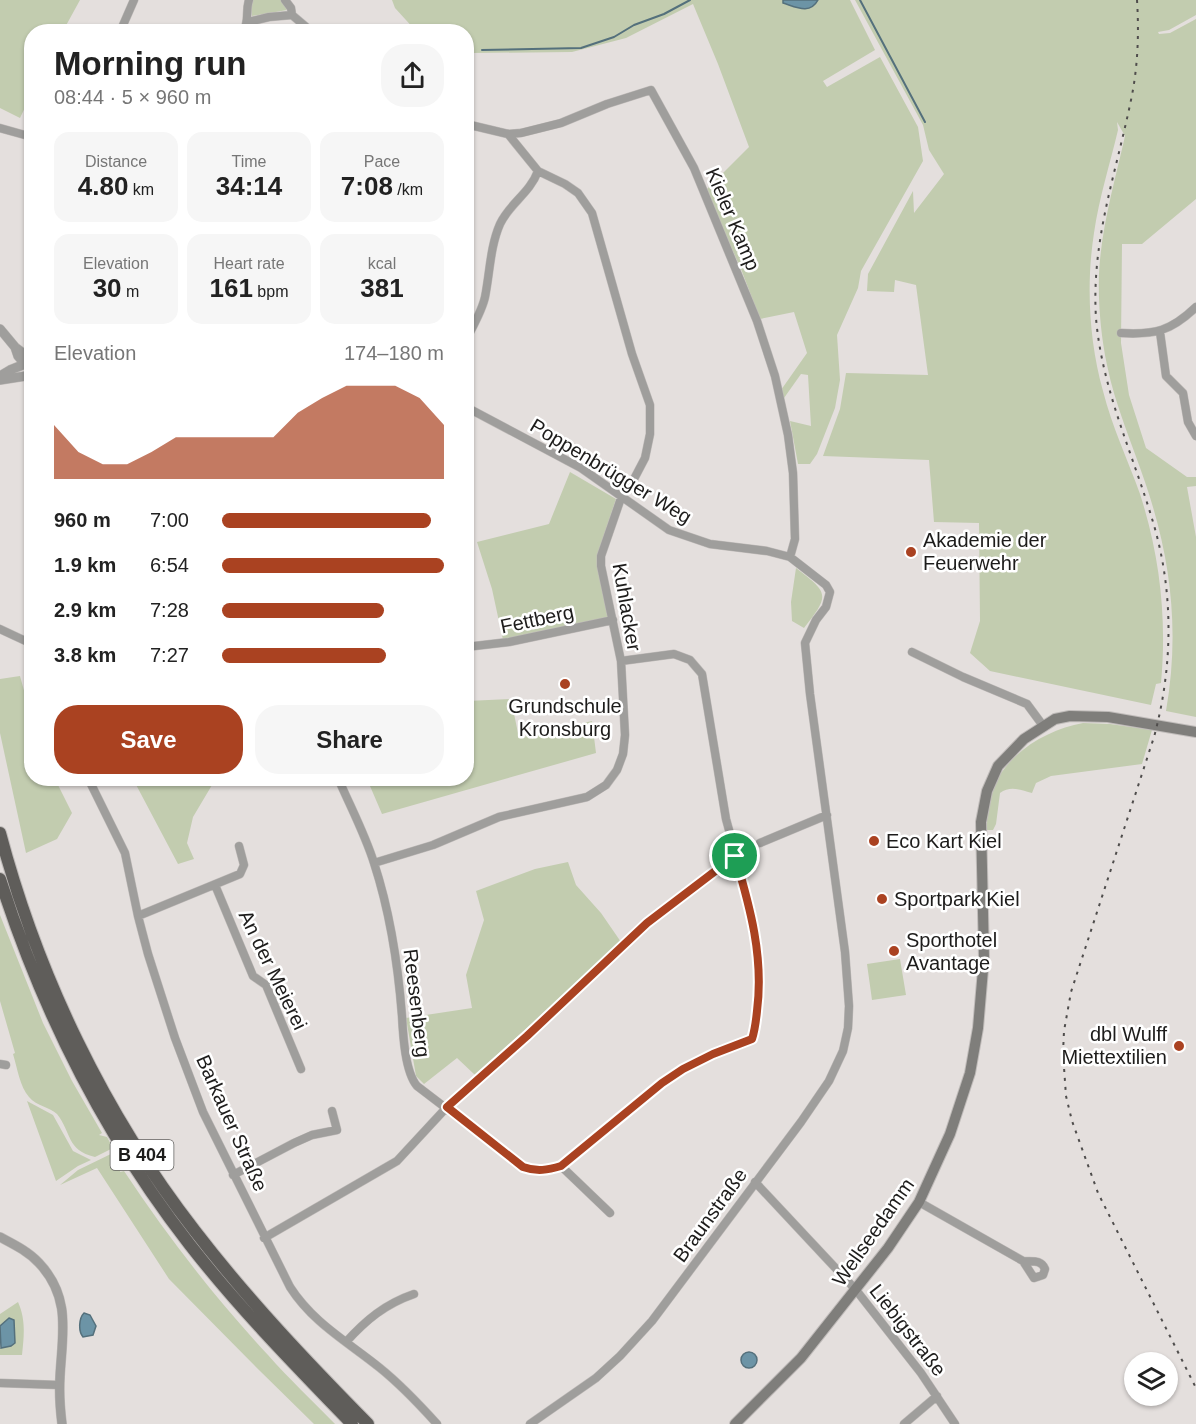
<!DOCTYPE html>
<html lang="en">
<head>
<meta charset="utf-8">
<style>
	:root { --surface:#fff; --page:#f6f6f6; --text:#222; --muted:#767676; --accent:#aa4221 }
	body { margin:0; font-family:Arial,sans-serif; background:var(--page); color:var(--text); height:100vh; display:flex; flex-direction:column; font-size:22px; white-space:nowrap }
	* { box-sizing:border-box; margin:0 }
	p { font-size:20px; color:var(--muted) }
	.icon { flex:none; width:33px; height:33px; fill:none; stroke:currentColor; stroke-width:2; stroke-linecap:round; stroke-linejoin:round }
	.map { position:relative; flex:1; overflow:hidden }
	.sheet { position:absolute; left:24px; top:24px; width:450px; height:762px; display:flex; flex-direction:column; background:var(--surface); border-radius:24px; box-shadow:0 2px 4px #0004 }
	.sheet>* { flex:none }
	.controls { position:absolute; left:1124px; top:1352px; display:grid; gap:12px }
	.controls a { display:grid; place-items:center; width:54px; height:54px; border-radius:50%; background:var(--surface); box-shadow:0 2px 4px #0004; font-size:30px }
	.pin { position:absolute; display:grid; place-items:center; width:51px; height:51px; color:#fff; margin:-26px; border:3px solid #fff; border-radius:50%; box-shadow:0 2px 6px #0007 }
	.round { display:grid; place-items:center; flex:none; width:63px; height:63px; border-radius:24px; background:var(--page) }
	.head { display:flex; align-items:center; justify-content:space-between; height:102px; padding:0 30px }
	h1 { font-size:33px; font-weight:600; line-height:45px }
	.metrics { display:grid; grid-template-columns:repeat(3,1fr); gap:9px; height:102px; padding:6px 30px }
	.metrics div { display:grid; align-content:center; border-radius:15px; background:var(--page); text-align:center }
	.metrics b { font-size:26px; font-weight:600 }
	.metrics small { font-size:16px; font-weight:400 }
	.metrics p { font-size:16px }
	.chart { height:168px; padding:12px 30px }
	.chart p { display:flex; justify-content:space-between }
	.chart svg { width:100%; height:108px; margin-top:6px; fill:var(--accent); opacity:.7 }
	.action { display:flex; gap:12px; margin-top:auto; padding:12px 30px }
	.action a { flex:1; height:69px; border-radius:24px; background:var(--accent); color:#fff; font-size:24px; font-weight:600; line-height:69px; text-align:center }
	.action a+a { background:var(--page); color:var(--text) }
	ul { padding:0 30px; list-style:none; font-size:20px }
	li { display:grid; grid-template-columns:96px 72px 1fr; align-items:center; height:45px }
	li i { height:15px; border-radius:8px; background:var(--accent) }
	.map>svg:first-child { display:block }
	.green { fill:#c2ccaf }
	.water { fill:#6c94a6; stroke:#54707c; stroke-width:1.5 }
	.lines { fill:none; stroke-linecap:round; stroke-linejoin:round }
	.stream { stroke:#54707c; stroke-width:2 }
	.minor-casing { stroke:#c0bcba; stroke-width:9 }
	.tertiary-casing { stroke:#c0bcba; stroke-width:10 }
	.secondary-casing { stroke:#c0bcba; stroke-width:12 }
	.trunk-casing { stroke:#c0bcba; stroke-width:14 }
	.minor { stroke:#9f9e9c; stroke-width:8 }
	.tertiary { stroke:#9f9e9c; stroke-width:9 }
	.secondary { stroke:#7f7e7b; stroke-width:10 }
	.trunk { stroke:#5f5d5a; stroke-width:12 }
	.rail { stroke:#4f4d4c; stroke-width:2; stroke-dasharray:3 6; stroke-linecap:butt }
	.route-casing { stroke:#fff; stroke-width:12 }
	.route { stroke:#aa4221; stroke-width:8 }
	.poi-dot { fill:#aa4221; stroke:#fff; stroke-width:2 }
	.labels { text-anchor:middle; dominant-baseline:central; stroke-width:5; stroke-linejoin:round; paint-order:stroke }
	.shield { fill:#fff; stroke:#61605f; stroke-width:1.5 }
	.shield-label { font-size:18px; font-weight:bold; fill:#1d1c1b }
	.street-label { font-size:20px; fill:#1d1c1b; stroke:#fff }
	.poi-label { font-size:20px; fill:#1d1c1b; stroke:#fff; text-anchor:start }
</style>
</head>
<body>
<div class="map">
<svg width="1196" height="1424" viewBox="0 0 1196 1424">
	<rect width="100%" height="100%" fill="#e4dfdd"/>
	<path class="green" d="M0,0H80L63,31L32,32L31,95L20,118L0,108Z
		M253,0H281L287,10L252,16L250,4Z
		M392,0H783V3C796,7 810,15 818,0H850L875,50L823,81L827,87L880,57L918,127L923,161L861,271L858,288L837,335L840,380L835,408L817,454L810,464H798L790,421L811,426L808,375L801,374L784,398L781,390L807,353L794,312L760,319L741,269L705,191L749,147L718,64L693,4L626,38L572,52L472,53L467,52L466,32L416,31L395,8Z
		M855,0H1196V15L1169,30L1158,32L1159,34L1170,33L1196,19V199L1142,244H1122L1121,343L1129,395L1146,448L1187,477H1196V486L1187,487L1196,537V717L1166,711C1180,631 1171,558 1145,482C1132,443 1115,405 1107,365C1101,336 1098,304 1099,274C1101,228 1115,181 1125,136L1117,122L1118,130C1110,164 1099,198 1094,233C1086,284 1089,341 1103,391C1112,427 1128,460 1140,494C1160,556 1167,619 1161,683L1156,684L1151,705L990,671L970,653L980,621L979,523L934,522L929,460L823,456L840,409L846,373L928,375L916,285L895,280L894,292L867,291L868,274L913,191L914,213L944,174L929,150L923,125Z
		M570,472L616,499L600,547L609,617L503,640L492,589L477,542L549,524Z
		M796,568C829,593 830,595 804,628L792,621L791,602Z
		M20,676L31,716L32,778L55,779L72,813L57,839L26,853L0,733V679Z
		M511,699L519,738L592,721L596,753L382,814L367,779L466,778L467,701Z
		M1083,723L1110,724L1152,730L1142,764L1051,776L1036,783L1032,793C1022,790 1010,785 1000,793L996,824L993,830H987C985,824 987,815 988,808C994,761 1040,731 1083,723Z
		M214,779L215,780L193,817L187,843L194,859L178,864L133,779Z
		M568,862L576,885L601,913L621,942L475,1075L457,1058L424,1084L416,1076L406,1018L472,1008L466,975L484,920L476,891L535,869Z
		M0,915L43,1023L72,1081L102,1133L99,1135L107,1137L113,1148L95,1157C66,1150 72,1133 57,1114C50,1107 36,1106 29,1097C20,1087 17,1067 13,1054L15,1053L0,1001Z
		M900,959L906,995L872,1000L867,964Z
		M27,1101L53,1115L73,1151L91,1160L78,1166L56,1181Z
		M115,1152L122,1164L120,1172L124,1171C167,1236 215,1298 268,1355C289,1379 313,1401 335,1424H314L259,1370L169,1279L97,1168L60,1185L78,1170Z
		M18,1302C26,1320 24,1336 22,1355H0V1348L11,1346L4,1322L0,1326V1314Z"/>
	<path class="water" d="M783,0H818C810,15 796,7 783,3Z
		M84,1313L90,1315L96,1326L93,1335L83,1337C78,1331 79,1318 84,1313Z
		M9,1318L14,1320L15,1343L11,1346L1,1348L0,1326Z
		M741 1360a8 8 0 1 1 16 0a8 8 0 1 1-16 0Z"/>
	<g class="lines">
		<path class="stream" d="M860,0L925,122
			M466,48H467
			M482,50L581,48L614,37L634,25L664,14L690,0"/>
		<g class="minor-casing">
			<path id="minor" d="M285,0L291,8L292,15
				M248,22L269,17L292,15L312,32
				M120,32L134,0
				M243,32C250,20 245,12 249,0
				M466,124L508,134L521,133L561,123L607,104L651,90L694,168L757,321L775,376L788,435L793,473L795,539L790,557
				M0,128L32,137
				M1160,332L1166,376L1183,393L1188,422L1196,436
				M1121,333C1155,335 1171,331 1196,307
				M466,340C473,326 482,311 485,297C490,272 490,247 500,224C509,204 530,193 538,171
				M466,407L581,468L669,530L710,544L767,551L790,557L826,585L830,592L826,607L816,620L805,643L810,694L845,952L849,1006L848,1028L843,1051L829,1081L801,1122L652,1321L620,1356L596,1378L530,1424
				M0,629L32,644
				M466,647L509,642L613,620
				M912,652L963,677L1027,704L1044,727
				M88,778L125,853L138,916L148,954L175,1038L203,1112L290,1287C313,1323 348,1342 380,1368C401,1385 419,1404 437,1424
				M338,778C350,806 365,834 374,863C390,912 398,964 402,1016C403,1035 405,1072 417,1086L523,1167C537,1172 547,1170 561,1166L662,1083L683,1069L713,1054L752,1039L758,1000L757,943L751,911L726,819L702,674L690,660L674,654L621,661
				M760,843L827,815
				M374,863L433,845L499,817L587,797L606,785L617,770L623,754L625,735L621,661L601,566V556L621,498L634,479L645,458L650,434V405L632,354L592,213L578,193L565,184L538,171L508,134
				M215,885L253,976L266,985L301,1069
				M138,916L240,874L244,865L239,846
				M0,1064L6,1065
				M561,1166L610,1213
				M233,1175L294,1143L312,1135L337,1130L332,1111
				M755,1182L856,1290L921,1373L955,1424
				M919,1202L1023,1261L1034,1278L1043,1275L1045,1269C1041,1259 1032,1262 1023,1261
				M264,1238L397,1161L447,1107L527,1036L647,923L735,856
				M346,1342C366,1320 385,1304 414,1294
				M0,1383L59,1385
				M904,1424L937,1396"/>
		</g>
		<g class="tertiary-casing">
			<path id="tertiary" d="M0,329L15,347L32,360
				M0,376L10,370L25,364L18,356L15,347
				M0,380L32,375
				M0,1237C13,1244 28,1251 39,1263C72,1298 62,1335 60,1377C59,1393 60,1408 62,1424"/>
		</g>
		<g class="secondary-casing">
			<path id="secondary" d="M735,1424L801,1358L888,1248L919,1202L950,1134L970,1073L978,1028L984,958L981,822L987,791L998,766L1024,739L1055,719L1070,716L1108,717L1196,732"/>
		</g>
		<g class="trunk-casing">
			<path id="trunk" d="M0,833C38,976 104,1114 195,1231C248,1300 308,1363 368,1424
				M0,879C42,1010 105,1136 190,1245C239,1308 296,1366 352,1424"/>
		</g>
		<use href="#minor" class="minor"/>
		<use href="#tertiary" class="tertiary"/>
		<use href="#secondary" class="secondary"/>
		<use href="#trunk" class="trunk"/>
		<path class="rail" d="M1137,0C1139,32 1138,64 1132,95C1117,171 1091,239 1096,318C1102,390 1133,454 1153,522C1174,592 1173,667 1154,737L1071,992L1064,1031L1063,1053L1066,1096L1072,1121L1098,1193L1196,1388"/>
	</g>
	<g class="lines">
		<g class="route-casing">
			<path id="route" d="M735,856C750,907 764,957 757,1011C756,1021 755,1030 752,1039L713,1054L683,1069L662,1083L561,1166C548,1170 537,1172 523,1167L447,1107L527,1036L647,923Z"/>
		</g>
		<use href="#route" class="route"/>
	</g>
	<g class="poi-dot">
		<circle cx="911" cy="552" r="6"/>
		<circle cx="565" cy="684" r="6"/>
		<circle cx="874" cy="841" r="6"/>
		<circle cx="882" cy="899" r="6"/>
		<circle cx="894" cy="951" r="6"/>
		<circle cx="1179" cy="1046" r="6"/>
	</g>
	<g class="labels">
		<rect class="shield" x="110.5" y="1140" width="63" height="30" rx="4.5"/>
		<g class="shield-label">
			<text x="142" y="1155">B 404</text>
		</g>
		<g class="street-label">
			<text transform="translate(733 219) rotate(67)">Kieler Kamp</text>
			<text transform="translate(611 471) rotate(31)">Poppenbrügger Weg</text>
			<text transform="translate(627 607) rotate(80)">Kuhlacker</text>
			<text transform="translate(537 619) rotate(-12)">Fettberg</text>
			<text transform="translate(273 970) rotate(64)">An der Meierei</text>
			<text transform="translate(417 1003) rotate(83)">Reesenberg</text>
			<text transform="translate(232 1123) rotate(66)">Barkauer Straße</text>
			<text transform="translate(710 1215) rotate(-54)">Braunstraße</text>
			<text transform="translate(873 1232) rotate(-55)">Wellseedamm</text>
			<text transform="translate(908 1330) rotate(52)">Liebigstraße</text>
		</g>
		<g class="poi-label">
			<text x="923" y="540">Akademie der<tspan x="923" dy="23">Feuerwehr</tspan></text>
			<text x="565" y="706" text-anchor="middle">Grundschule<tspan x="565" dy="23">Kronsburg</tspan></text>
			<text x="886" y="841">Eco Kart Kiel</text>
			<text x="894" y="899">Sportpark Kiel</text>
			<text x="906" y="940">Sporthotel<tspan x="906" dy="23">Avantage</tspan></text>
			<text x="1167" y="1034" text-anchor="end">dbl Wulff<tspan x="1167" dy="23">Miettextilien</tspan></text>
		</g>
	</g>
</svg>
<div class="controls">
<a><svg class="icon" aria-label="layers" viewBox="0 0 24 24"><path d="M12 4l9 5-9 5-9-5zM3 14l9 5 9-5"/></svg></a>
</div>
<div class="pin" style="left:735px;top:856px;background:#1e9e55"><svg class="icon" aria-label="arrive" viewBox="0 0 24 24"><path d="M6 21V4h12l-3 4 3 4H6"/></svg></div>
<section class="sheet">
<div class="head"><div><h1>Morning run</h1><p>08:44 · 5 × 960 m</p></div><a class="round"><svg class="icon" aria-label="share" viewBox="0 0 24 24"><path d="M12 15V3M7 8l5-5 5 5M5 13v7h14v-7"/></svg></a></div>
<div class="metrics">
<div><p>Distance</p><b>4.80<small> km</small></b></div>
<div><p>Time</p><b>34:14</b></div>
<div><p>Pace</p><b>7:08<small> /km</small></b></div>
</div>
<div class="metrics">
<div><p>Elevation</p><b>30<small> m</small></b></div>
<div><p>Heart rate</p><b>161<small> bpm</small></b></div>
<div><p>kcal</p><b>381</b></div>
</div>
<div class="chart"><p><span>Elevation</span>174–180 m</p>
<svg viewBox="0 0 160 44" preserveAspectRatio="none"><path d="M0 44V22L10 33L20 38L30 38L40 33L50 27L60 27L70 27L80 27L90 27L100 17L110 11L120 6L130 6L140 6L150 11L160 22V44z"/></svg>
</div>
<ul>
<li><b>960 m</b>7:00<i style="width:94%"></i></li>
<li><b>1.9 km</b>6:54<i style="width:100%"></i></li>
<li><b>2.9 km</b>7:28<i style="width:73%"></i></li>
<li><b>3.8 km</b>7:27<i style="width:74%"></i></li>
</ul>
<div class="action"><a>Save</a><a>Share</a></div>
</section>
</div>
</body>
</html>
